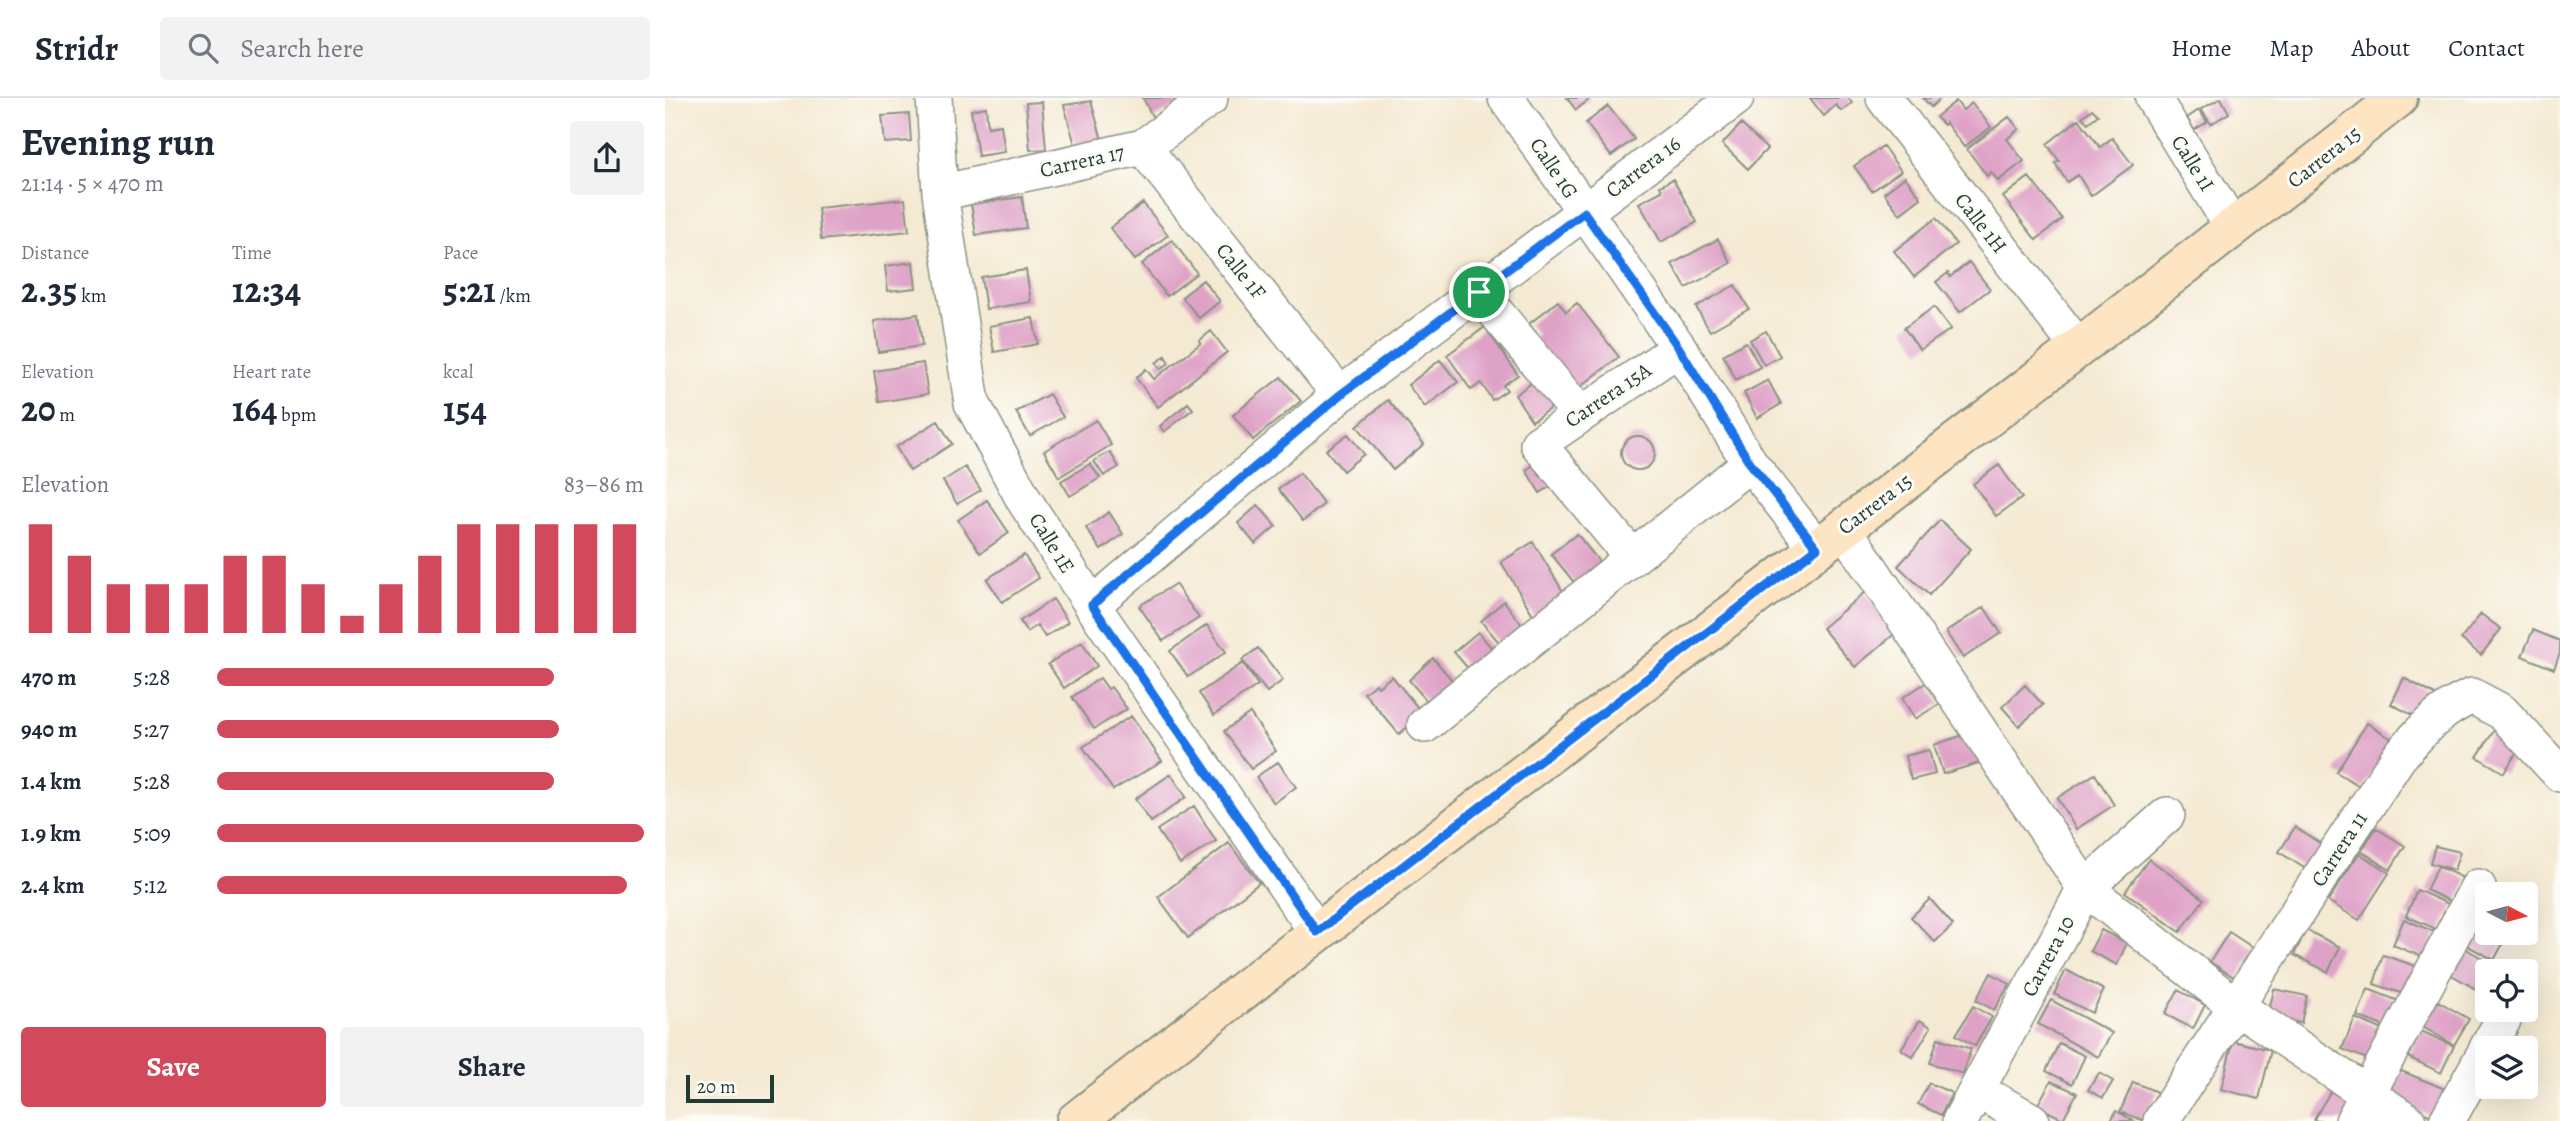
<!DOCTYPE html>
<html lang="en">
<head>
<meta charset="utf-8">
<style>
	:root { --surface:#fff; --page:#f2f2f3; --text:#1f2937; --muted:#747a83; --line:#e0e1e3; --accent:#d1495b }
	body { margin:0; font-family:Alegreya,serif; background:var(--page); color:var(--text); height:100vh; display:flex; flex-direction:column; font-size:26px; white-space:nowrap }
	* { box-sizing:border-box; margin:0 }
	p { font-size:23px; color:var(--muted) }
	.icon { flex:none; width:38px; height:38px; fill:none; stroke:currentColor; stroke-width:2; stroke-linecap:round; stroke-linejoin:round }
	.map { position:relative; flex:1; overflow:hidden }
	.sheet { display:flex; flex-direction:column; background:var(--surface); width:665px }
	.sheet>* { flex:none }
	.needle { width:46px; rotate:96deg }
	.buttons { position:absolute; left:1810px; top:784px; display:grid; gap:14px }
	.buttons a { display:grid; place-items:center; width:63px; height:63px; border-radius:7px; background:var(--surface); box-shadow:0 7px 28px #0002; font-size:35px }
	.scale { position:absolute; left:21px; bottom:18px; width:88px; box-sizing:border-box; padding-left:7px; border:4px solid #1f3d34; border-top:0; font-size:19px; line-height:24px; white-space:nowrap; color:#1f3d34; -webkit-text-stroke:5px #fdfcf7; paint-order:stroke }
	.pin { position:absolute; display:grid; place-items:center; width:60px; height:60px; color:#fff; margin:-30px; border:4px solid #fff; border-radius:50%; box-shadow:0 2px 7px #0007 }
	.round { display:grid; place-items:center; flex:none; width:74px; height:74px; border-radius:7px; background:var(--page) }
	.headline { display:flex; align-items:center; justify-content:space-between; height:119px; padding:0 21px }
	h1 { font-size:38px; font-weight:700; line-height:52px }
	.metrics { display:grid; grid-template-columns:repeat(3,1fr); gap:10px; height:119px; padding:7px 21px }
	.metrics div { display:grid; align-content:center }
	.metrics b { font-size:35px; font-weight:700 }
	.metrics small { font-size:19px; font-weight:400 }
	.metrics p { font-size:19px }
	.chart { height:196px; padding:14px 21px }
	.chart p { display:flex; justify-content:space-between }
	.chart svg { width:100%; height:126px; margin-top:7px; stroke:var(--accent); stroke-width:6 }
	.cta { display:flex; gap:14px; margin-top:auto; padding:14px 21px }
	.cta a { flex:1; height:80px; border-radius:7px; background:var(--accent); color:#fff; font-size:28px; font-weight:700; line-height:80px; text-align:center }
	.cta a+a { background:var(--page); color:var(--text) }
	ul { padding:0 21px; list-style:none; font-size:23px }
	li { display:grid; grid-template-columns:112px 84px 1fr; align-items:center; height:52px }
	li i { height:18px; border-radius:9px; background:var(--accent) }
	header { display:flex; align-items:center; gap:42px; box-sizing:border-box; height:98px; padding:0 35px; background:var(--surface); border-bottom:2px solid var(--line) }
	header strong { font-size:33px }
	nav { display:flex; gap:38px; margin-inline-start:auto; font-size:24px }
	.search { width:490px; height:63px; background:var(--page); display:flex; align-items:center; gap:18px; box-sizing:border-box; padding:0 24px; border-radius:7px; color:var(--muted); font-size:26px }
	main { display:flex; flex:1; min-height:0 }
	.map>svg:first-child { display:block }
	.building { fill:#dfa2c7 }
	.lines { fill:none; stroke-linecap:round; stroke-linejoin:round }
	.street-casing { stroke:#8a9383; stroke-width:38 }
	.secondary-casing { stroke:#8a9383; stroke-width:42 }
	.street { stroke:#fff; stroke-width:35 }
	.secondary { stroke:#fde5c4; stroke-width:38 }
	.route-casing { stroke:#fff; stroke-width:14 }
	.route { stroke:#1a73e8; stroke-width:9 }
	.labels { text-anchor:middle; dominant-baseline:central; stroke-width:6; stroke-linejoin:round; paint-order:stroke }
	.street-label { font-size:21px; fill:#1f3d34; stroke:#fdfcf7 }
</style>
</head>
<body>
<header>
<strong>Stridr</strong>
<div class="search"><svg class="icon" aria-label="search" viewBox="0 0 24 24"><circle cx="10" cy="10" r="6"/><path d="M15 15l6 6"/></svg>Search here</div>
<nav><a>Home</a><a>Map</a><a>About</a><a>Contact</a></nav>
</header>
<main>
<section class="sheet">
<div class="headline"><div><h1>Evening run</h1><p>21:14 · 5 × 470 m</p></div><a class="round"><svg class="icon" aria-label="share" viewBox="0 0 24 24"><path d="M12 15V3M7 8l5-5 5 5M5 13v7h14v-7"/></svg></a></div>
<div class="metrics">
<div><p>Distance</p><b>2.35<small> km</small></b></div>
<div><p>Time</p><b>12:34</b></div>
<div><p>Pace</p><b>5:21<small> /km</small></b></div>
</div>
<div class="metrics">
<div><p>Elevation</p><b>20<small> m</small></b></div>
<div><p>Heart rate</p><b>164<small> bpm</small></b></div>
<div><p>kcal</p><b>154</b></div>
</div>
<div class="chart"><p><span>Elevation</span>83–86 m</p>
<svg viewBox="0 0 160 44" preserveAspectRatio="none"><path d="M5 44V6M15 44V17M25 44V27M35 44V27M45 44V27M55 44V17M65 44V17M75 44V27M85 44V38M95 44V27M105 44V17M115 44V6M125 44V6M135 44V6M145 44V6M155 44V6"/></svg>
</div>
<ul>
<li><b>470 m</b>5:28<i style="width:79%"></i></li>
<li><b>940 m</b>5:27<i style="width:80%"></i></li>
<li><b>1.4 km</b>5:28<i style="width:79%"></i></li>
<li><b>1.9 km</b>5:09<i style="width:100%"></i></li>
<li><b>2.4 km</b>5:12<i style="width:96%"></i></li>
</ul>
<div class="cta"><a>Save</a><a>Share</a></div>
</section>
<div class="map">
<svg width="1895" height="1023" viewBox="0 0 1895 1023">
	<rect width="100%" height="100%" fill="#fdfcf7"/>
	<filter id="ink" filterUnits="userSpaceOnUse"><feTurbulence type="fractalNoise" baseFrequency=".0143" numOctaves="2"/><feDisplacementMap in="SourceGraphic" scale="14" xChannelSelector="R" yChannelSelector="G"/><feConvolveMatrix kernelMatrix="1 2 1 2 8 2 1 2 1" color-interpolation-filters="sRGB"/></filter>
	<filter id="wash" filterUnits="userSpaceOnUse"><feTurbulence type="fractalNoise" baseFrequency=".00686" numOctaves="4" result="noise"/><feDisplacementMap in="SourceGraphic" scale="28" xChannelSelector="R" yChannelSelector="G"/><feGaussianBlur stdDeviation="1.57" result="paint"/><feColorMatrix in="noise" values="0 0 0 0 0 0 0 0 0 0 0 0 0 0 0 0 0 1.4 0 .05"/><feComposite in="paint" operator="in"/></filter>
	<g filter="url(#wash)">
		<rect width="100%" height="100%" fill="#f4e9d2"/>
		<g id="blocks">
			<path class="building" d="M478,0H508L512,8L488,20Z
				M902,0H926L911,12Z
				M1145,0H1183L1187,5L1176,13L1171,7L1159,18Z
				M1258,0H1276L1266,9Z
				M1556,0L1564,15L1546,26L1536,11Z
				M426,3L437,42L410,47L399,7Z
				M1291,3L1298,12L1307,5L1326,29L1299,49L1281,25L1279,27L1271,19Z
				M377,4L381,51L365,52L361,5Z
				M943,8L969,41L946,58L921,25Z
				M321,9L323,29L336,27L340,54L313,58L306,12Z
				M1427,11L1433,17L1423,25L1417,19Z
				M1534,12L1542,24L1529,32L1522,20Z
				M244,16L246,43L220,45L217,18Z
				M1344,19L1354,31L1342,41L1359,63L1333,83L1326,74L1322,78L1302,51Z
				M1414,21L1435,49L1447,40L1468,67L1426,98L1413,77L1402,84L1390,65L1394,63L1382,46Z
				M1076,26L1102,51L1083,71L1057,46Z
				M1218,48L1236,73L1207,93L1189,68Z
				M1240,79L1256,100L1235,116L1219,95Z
				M1364,79L1397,121L1371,142L1338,99Z
				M1008,81L1032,124L996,144L974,105L997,93L995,88Z
				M357,99L361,130L311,137L306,106Z
				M240,101L244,133L156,142L153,110Z
				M478,105L503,137L470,162L445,130Z
				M1271,120L1291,146L1249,179L1229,153Z
				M1053,141L1066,165L1021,190L1007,166Z
				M507,142L532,175L502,198L477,166Z
				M248,164L251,190L223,193L220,168Z
				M1304,164L1325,191L1295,214L1271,184L1283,175L1285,179Z
				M361,172L366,204L321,211L316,179Z
				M538,182L555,203L534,220L517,199Z
				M1070,187L1084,211L1045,233L1031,209Z
				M893,203L901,214L912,205L954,259L903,298L861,244L872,236L864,226Z
				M1269,209L1286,231L1255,252L1239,230Z
				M253,216L257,248L213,254L209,223Z
				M368,220L373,246L329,254L324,228Z
				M820,229L853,277L838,287L842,292L827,302L816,285L806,292L782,257Z
				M546,233L562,254L493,309L471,280L481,271L489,281L536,245L534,243Z
				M1101,233L1115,258L1099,267L1085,242Z
				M1081,244L1095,269L1071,282L1058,257Z
				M500,258L504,265L496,271L491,265Z
				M775,262L793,284L760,309L743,287Z
				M258,265L263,296L214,304L209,273Z
				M879,276L897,302L867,323L850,297Z
				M616,279L636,303L588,342L568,317Z
				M1103,282L1116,306L1092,320L1079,295Z
				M384,296L398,319L365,338L351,314Z
				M723,302L759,346L728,372L692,328Z
				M523,305L528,311L499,334L495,328Z
				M431,322L446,347L394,379L379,353Z
				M273,323L287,346L245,373L231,349Z
				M683,336L699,356L678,373L661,352Z
				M956 355a17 17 0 1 1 34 0a17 17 0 1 1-34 0Z
				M445,354L454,369L439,378L429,363Z
				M872,365L886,388L875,395L861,372Z
				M425,366L435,380L405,398L396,383Z
				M1334,367L1357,400L1331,418L1308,386Z
				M300,369L316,392L292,406L278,383Z
				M635,375L659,406L638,423L613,391Z
				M322,402L344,435L315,455L293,422Z
				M593,407L611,428L590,446L573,425Z
				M444,414L458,436L436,452L421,430Z
				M1275,422L1306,451L1264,497L1233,468Z
				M912,436L937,467L912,488L886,456Z
				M868,444L902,500L870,520L836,464Z
				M359,457L374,480L337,504L322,481Z
				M510,486L534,520L498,543L474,508Z
				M1200,494L1233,533L1190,569L1157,530Z
				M388,501L403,524L380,539L372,527L362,534L355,523Z
				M839,503L860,531L838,549L816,523Z
				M1319,509L1336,535L1298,560L1281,534Z
				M1816,516L1836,531L1816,557L1796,541Z
				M542,527L561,554L523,579L505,553Z
				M1868,532L1895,543V555L1889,571L1857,558Z
				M813,534L831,555L807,575L789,554Z
				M417,544L432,568L399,590L383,566Z
				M593,550L618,582L602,594L577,562Z
				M768,560L792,588L767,609L744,582Z
				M578,565L593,587L549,617L534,595Z
				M727,578L758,616L734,636L699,595L711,586L713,589Z
				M435,580L443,591L446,589L462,611L429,631L407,599Z
				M1739,580L1770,597L1757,622L1726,606Z
				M1262,584L1276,605L1250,621L1237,600Z
				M1360,587L1378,607L1354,628L1337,609Z
				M585,615L611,653L586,671L559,633Z
				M466,618L497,663L448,692L418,649Z
				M1702,625L1728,642L1698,690L1671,674Z
				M1832,628L1858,644L1839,675L1812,659Z
				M1307,634L1317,664L1278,676L1269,647Z
				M1264,652L1270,676L1246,682L1240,658Z
				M613,664L631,689L609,705L591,679Z
				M506,676L521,699L486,724L470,701Z
				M1430,676L1449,707L1411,731L1392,700Z
				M529,708L551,743L515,766L492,732Z
				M1630,729L1659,748L1644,773L1614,754Z
				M1711,730L1740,748L1725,772L1696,753Z
				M564,745L594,785L523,840L493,799Z
				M1770,748L1795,754L1789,772L1765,765Z
				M1694,755L1724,775L1694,822L1663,803Z
				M1484,761L1539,801L1515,834L1460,794Z
				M1773,768L1802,782L1791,806L1761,792Z
				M1752,792L1788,808L1776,833L1741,818Z
				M1265,801L1288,827L1270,844L1246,819Z
				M1813,819L1822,824V835H1844L1829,862L1799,846Z
				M1739,821L1772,835L1762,861L1728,847Z
				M1436,832L1462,845L1452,867L1425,853Z
				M1641,832L1675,849L1663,874L1629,857Z
				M1564,834L1590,851L1572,881L1545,864Z
				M1798,849L1835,871L1833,873H1822L1820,896L1783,875Z
				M1718,857L1751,868L1742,897L1709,886Z
				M1401,872L1439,892L1427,915L1389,896Z
				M1326,875L1345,886L1329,912L1311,902Z
				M1609,891L1642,898L1636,925L1603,918Z
				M1703,891L1734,903L1723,930L1692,918Z
				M1513,892L1540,907L1528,931L1500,916Z
				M1386,902L1447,935L1433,959L1373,926Z
				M1773,903L1804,921L1789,947L1758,929Z
				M1308,908L1327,919L1310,948L1291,937Z
				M1690,920L1716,931L1704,962L1677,951Z
				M1255,922L1266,929L1248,959L1236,951Z
				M1756,933L1789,948L1776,975L1743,959Z
				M1273,940L1306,951L1298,976L1265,965Z
				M1568,943L1606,952L1594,1001L1556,991Z
				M1394,945L1420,958L1407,986L1381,973Z
				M1729,970L1790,995L1778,1023L1718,997Z
				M1434,975L1448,983L1438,1000L1423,992Z
				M1386,983L1412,995L1398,1021L1372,1008Z
				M1468,984L1492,994L1480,1023L1455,1014Z
				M1264,985L1287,995L1276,1017L1253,1006Z
				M1667,991L1691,1006L1681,1023H1652L1649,1021Z
				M1451,1013L1469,1023H1446Z"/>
		</g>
	</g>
	<g filter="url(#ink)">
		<use href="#blocks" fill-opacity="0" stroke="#8a9383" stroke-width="2"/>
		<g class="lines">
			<g class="street-casing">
				<path id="street" d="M269,0L275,95L307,305L359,402L427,507L652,834
					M841,0L1014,250L1085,365L1152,450
					M1219,0L1413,249
					M1488,0L1568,130
					M478,49L675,297
					M275,95L478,49L545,0
					M814,194L914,315
					M1179,431L1420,790L1571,908L1743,1023
					M967,459L873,346L1014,250
					M427,507L675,297L1071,0
					M760,627L1085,365
					M1822,950L1838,922
					M1312,992L1367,1023
					M1295,1023L1420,790L1502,717
					M1496,1023L1733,660C1757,632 1773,613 1807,598L1837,614L1895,676
					M1688,1023L1813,789
					M1782,1023L1822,951"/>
			</g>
			<g class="secondary-casing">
				<path id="secondary" d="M411,1023C849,678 1296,346 1733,0"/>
			</g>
			<use href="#street" class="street"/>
			<use href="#secondary" class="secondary"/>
		</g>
	</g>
	<g class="lines" filter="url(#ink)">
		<g class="route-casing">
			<path id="route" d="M919,114L1014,250L1085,365L1152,450L652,834L427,507L675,297Z"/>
		</g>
		<use href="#route" class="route"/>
	</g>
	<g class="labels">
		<g class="street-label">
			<text transform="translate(1659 59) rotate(-38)">Carrera 15</text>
			<text transform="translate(417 63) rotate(-13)">Carrera 17</text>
			<text transform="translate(1528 65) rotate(58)">Calle 1I</text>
			<text transform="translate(978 69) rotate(-37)">Carrera 16</text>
			<text transform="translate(889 70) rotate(56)">Calle 1G</text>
			<text transform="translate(1316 125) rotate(52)">Calle 1H</text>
			<text transform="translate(576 173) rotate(51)">Calle 1F</text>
			<text transform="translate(943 297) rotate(-34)">Carrera 15A</text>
			<text transform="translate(1210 406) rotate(-37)">Carrera 15</text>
			<text transform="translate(387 445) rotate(58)">Calle 1E</text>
			<text transform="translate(1674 751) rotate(-57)">Carrera 11</text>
			<text transform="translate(1383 858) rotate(-62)">Carrera 10</text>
		</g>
	</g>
</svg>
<div class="buttons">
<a><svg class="needle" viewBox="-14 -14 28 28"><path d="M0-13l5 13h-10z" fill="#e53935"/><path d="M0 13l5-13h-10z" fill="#747a83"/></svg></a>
<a><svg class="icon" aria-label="locate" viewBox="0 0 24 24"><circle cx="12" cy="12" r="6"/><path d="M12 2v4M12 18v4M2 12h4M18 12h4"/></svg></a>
<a><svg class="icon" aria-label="layers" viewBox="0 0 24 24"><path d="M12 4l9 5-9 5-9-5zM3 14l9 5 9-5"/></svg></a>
</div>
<div class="scale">20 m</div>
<div class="pin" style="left:814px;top:194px;background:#1e9e55"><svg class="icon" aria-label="arrive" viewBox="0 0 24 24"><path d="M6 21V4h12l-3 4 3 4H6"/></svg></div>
</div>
</main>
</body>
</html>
